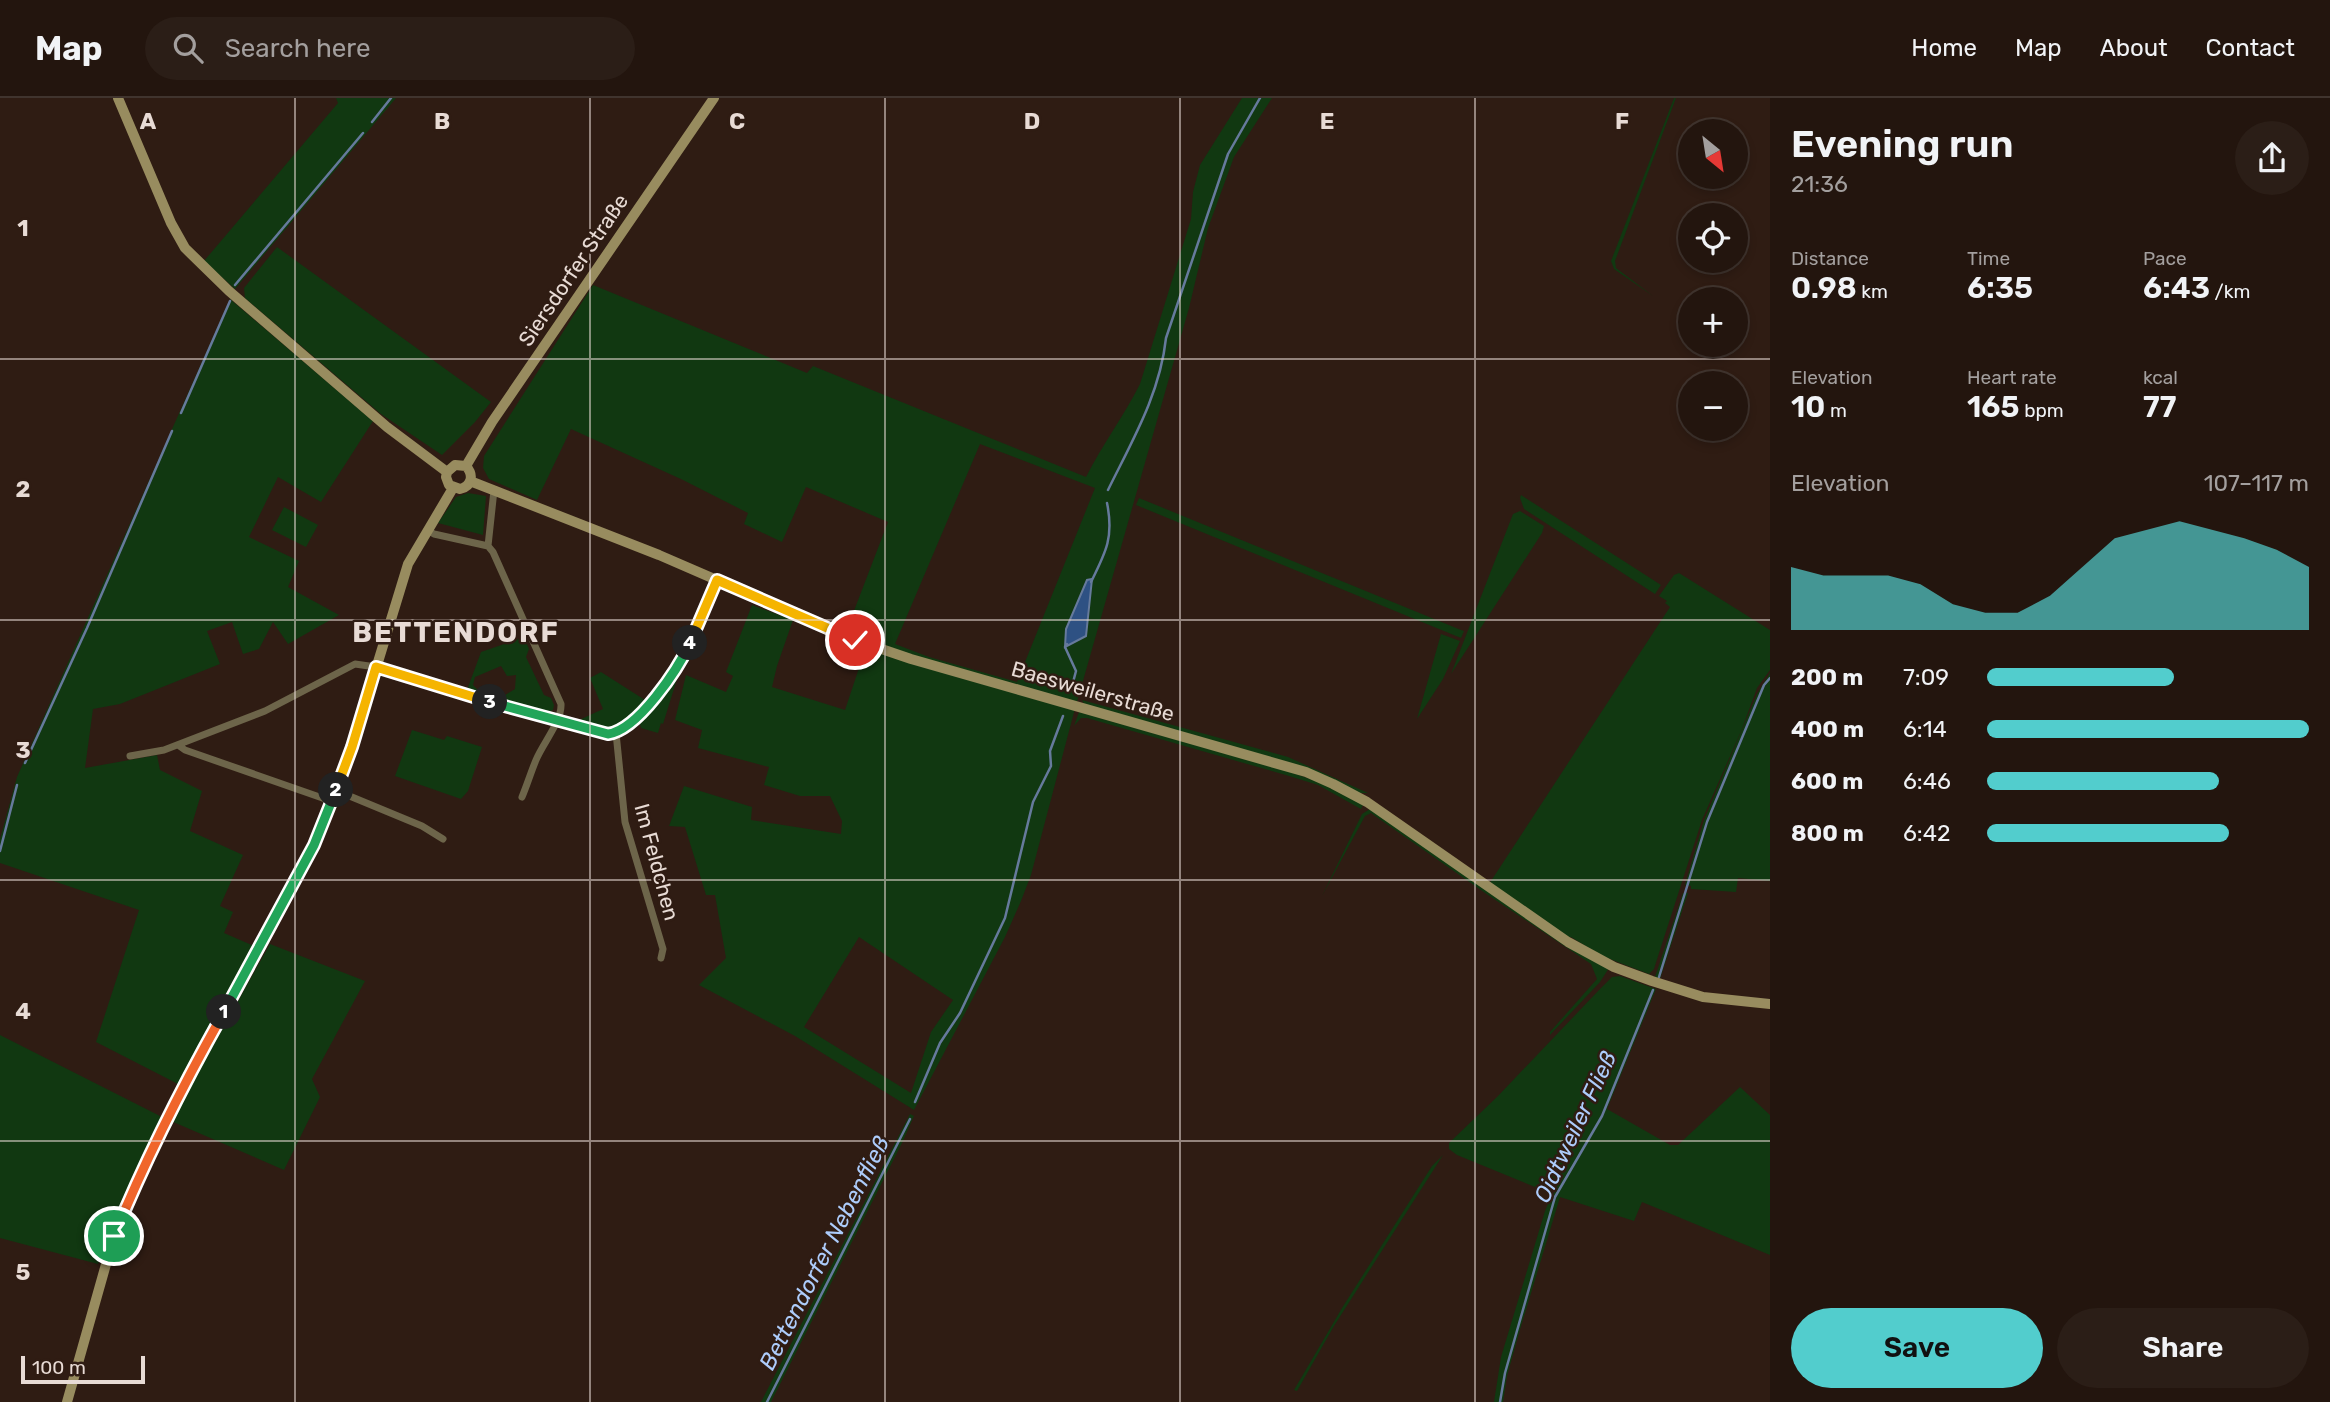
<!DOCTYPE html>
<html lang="en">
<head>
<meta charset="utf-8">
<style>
	:root { --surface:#23150e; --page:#2b1e17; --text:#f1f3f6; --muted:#a39f9e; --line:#40342e; --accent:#52cdcd }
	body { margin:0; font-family:Rubik,sans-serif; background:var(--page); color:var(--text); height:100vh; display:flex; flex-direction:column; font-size:26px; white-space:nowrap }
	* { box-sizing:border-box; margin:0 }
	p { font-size:23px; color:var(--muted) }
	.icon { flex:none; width:38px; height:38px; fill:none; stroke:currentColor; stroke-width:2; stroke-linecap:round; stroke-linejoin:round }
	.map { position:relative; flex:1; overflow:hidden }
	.sheet { display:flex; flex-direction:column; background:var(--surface); width:560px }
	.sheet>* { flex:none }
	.needle { width:46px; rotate:150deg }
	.controls { position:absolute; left:1678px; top:21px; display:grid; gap:14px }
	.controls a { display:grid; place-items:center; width:70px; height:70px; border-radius:50%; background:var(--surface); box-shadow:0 4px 10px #0003,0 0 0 2px var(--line); font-size:35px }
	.scale { position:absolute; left:21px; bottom:18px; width:124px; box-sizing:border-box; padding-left:7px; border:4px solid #e8dbd5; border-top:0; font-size:19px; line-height:24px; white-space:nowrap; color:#e8dbd5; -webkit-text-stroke:5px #2f1c13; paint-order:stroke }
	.pin { position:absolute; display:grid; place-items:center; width:60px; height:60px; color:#fff; margin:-30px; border:4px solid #fff; border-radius:50%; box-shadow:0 2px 7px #0007 }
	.km { position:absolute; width:35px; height:35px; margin:-18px; border-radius:50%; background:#222; color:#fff; font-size:19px; line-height:35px; text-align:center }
	.round { display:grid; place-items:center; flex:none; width:74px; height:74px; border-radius:37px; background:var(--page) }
	.summary { display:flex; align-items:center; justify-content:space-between; height:119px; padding:0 21px }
	h1 { font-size:38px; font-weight:600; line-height:52px }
	.figures { display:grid; grid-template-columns:repeat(3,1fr); gap:10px; height:119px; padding:7px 21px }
	.figures div { display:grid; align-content:center }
	.figures b { font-size:30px; font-weight:600 }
	.figures small { font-size:19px; font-weight:400 }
	.figures p { font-size:19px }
	.chart { height:196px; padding:14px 21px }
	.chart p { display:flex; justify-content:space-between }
	.chart svg { width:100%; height:126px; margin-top:7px; fill:var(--accent); opacity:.7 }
	.cta { display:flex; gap:14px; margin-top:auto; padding:14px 21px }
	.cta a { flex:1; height:80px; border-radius:42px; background:var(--accent); color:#111; font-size:28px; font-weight:600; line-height:80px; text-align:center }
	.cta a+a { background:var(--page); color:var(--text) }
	ul { padding:0 21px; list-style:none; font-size:23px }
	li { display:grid; grid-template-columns:112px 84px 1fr; align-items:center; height:52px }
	li i { height:18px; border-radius:9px; background:var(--accent) }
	header { display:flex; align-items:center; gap:42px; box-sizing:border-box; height:98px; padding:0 35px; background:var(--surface); border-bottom:2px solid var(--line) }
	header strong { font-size:33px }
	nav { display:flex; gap:38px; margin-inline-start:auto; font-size:24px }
	.search { width:490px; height:63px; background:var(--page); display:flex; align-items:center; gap:18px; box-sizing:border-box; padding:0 24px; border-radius:38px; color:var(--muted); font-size:26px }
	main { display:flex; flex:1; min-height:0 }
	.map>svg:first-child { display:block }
	.green { fill:#113811; fill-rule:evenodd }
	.water { fill:#2e5183; stroke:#667a9c; stroke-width:2 }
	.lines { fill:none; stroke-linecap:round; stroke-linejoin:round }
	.stream { stroke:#667a9c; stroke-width:2.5 }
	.street { stroke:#6d654a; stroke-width:7 }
	.secondary { stroke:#988c5f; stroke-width:10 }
	.split-1-casing { stroke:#fff; stroke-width:14 }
	.split-2-casing { stroke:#fff; stroke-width:14 }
	.split-3-casing { stroke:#fff; stroke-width:14 }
	.split-4-casing { stroke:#fff; stroke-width:14 }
	.split-5-casing { stroke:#fff; stroke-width:14 }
	.split-1 { stroke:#f0652b; stroke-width:9 }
	.split-2 { stroke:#22a559; stroke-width:9 }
	.split-3 { stroke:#f5b400; stroke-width:9 }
	.split-4 { stroke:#22a559; stroke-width:9 }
	.split-5 { stroke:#f5b400; stroke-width:9 }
	.grid { fill:none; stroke:#e8dbd5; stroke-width:2; stroke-opacity:0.55 }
	.labels { text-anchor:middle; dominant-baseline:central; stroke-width:5; stroke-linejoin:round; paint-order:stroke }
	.street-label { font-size:21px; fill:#e8dbd5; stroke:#2f1c13 }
	.water-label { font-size:23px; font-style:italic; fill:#adccfb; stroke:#2f1c13 }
	.district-label { font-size:28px; font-weight:bold; letter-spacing:2px; fill:#e8dbd5; stroke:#2f1c13 }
	.grid-label { font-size:23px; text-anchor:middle; font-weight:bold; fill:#e8dbd5; stroke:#2f1c13; stroke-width:5; stroke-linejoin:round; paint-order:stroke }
</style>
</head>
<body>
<header>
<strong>Map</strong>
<div class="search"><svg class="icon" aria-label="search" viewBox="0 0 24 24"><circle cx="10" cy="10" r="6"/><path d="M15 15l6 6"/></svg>Search here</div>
<nav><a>Home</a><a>Map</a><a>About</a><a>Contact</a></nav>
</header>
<main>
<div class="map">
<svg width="1770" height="1304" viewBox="0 0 1770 1304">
	<rect width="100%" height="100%" fill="#2f1c13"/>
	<path class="green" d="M336,0H396L235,191L204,163L338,5Z
		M1242,0H1272L1234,59L1208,130L1189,210L1073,618L1031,777L1021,803L1005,839L914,1012L795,938L699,887L726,860L715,797H706L685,729L669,728L684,688L752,709L751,722L841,736L842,723L830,698H800L764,687L769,669L698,650L702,632L675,622L686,577L726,594L733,578L726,574L752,507L793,522L777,568L772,589L845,612L869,540L847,531L888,424L806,389L782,444L744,426L748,415L683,382L571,331L537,402L489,381L483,370L484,358L593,187L807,275L813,268L1086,379C1102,347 1124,318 1140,286L1191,121L1193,94L1200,67ZM980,346L1095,390L1017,584L929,559L895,546ZM859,839L953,902L931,934L911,995L804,929Z
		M1674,0H1676L1615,163L1616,170L1653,198L1614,171L1611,163Z
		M277,149L491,304L475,324L442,357L381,316L245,200L244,190Z
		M230,201L373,323L321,404L278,379L249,439L299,463L288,489L339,517L288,546L273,524L259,551L243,556L232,524L207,533L220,566L120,606L93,611L85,670L157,657L160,672L202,693L190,733L243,757L220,808L233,814L224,835L254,848L178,986L96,944L139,812L0,765V741L17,679Z
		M468,395L486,398L483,437L438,425L456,399Z
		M1521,397L1661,487L1655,496L1524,411L1520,400Z
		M1139,400L1461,532L1464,533L1461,540L1136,407Z
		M284,409L318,427L306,449L272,432Z
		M1520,413L1544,428L1542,435L1451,576L1513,416Z
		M1679,475L1770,532V572L1757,590L1742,631L1702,722L1659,855L1654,871L1649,876L1602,858L1571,839L1568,840L1489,786L1670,509L1665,505L1667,503L1659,498L1674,477Z
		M1441,536L1460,543L1443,581L1417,621Z
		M524,539L529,551L526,559L544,597L551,600L554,607L553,612L548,614L500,603L502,599L515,591L516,577L507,578L501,568L475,579L473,587L478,592L477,595L467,592L481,554Z
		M601,574L645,602C620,634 615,633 577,623L603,611L590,580Z
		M1770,575V783L1738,780L1736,794L1691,791V788L1685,787L1704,722L1757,596Z
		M678,578L663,626L661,625L658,635L641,630L639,623L675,580Z
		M1082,602L1288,659L1368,695H1360L1084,606Z
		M1079,614L1287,673L1319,684L1363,707L1361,711L1318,687L1289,678L1087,620H1081L1074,628Z
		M412,632L444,642L447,638L482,649L468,693L461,701L395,678Z
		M1370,711L1609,870L1600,884L1550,937V934L1597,881L1591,866L1488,797L1375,718L1371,715L1365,718L1322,798L1362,716Z
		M1683,795H1688L1660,881L1655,879Z
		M270,846L365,883L312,981L320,999L284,1072L171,1023Z
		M1620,878L1656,891L1607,1011L1670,1047H1678L1740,989L1770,1017V1157L1642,1104L1634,1123L1560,1099L1519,1235L1507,1278L1503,1304H1494L1501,1259L1545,1113L1552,1096L1457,1057L1449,1051V1045L1498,998L1599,892L1612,879Z
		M0,937L162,1019L133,1077L98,1166L0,1140Z
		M910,1016L914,1018L902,1045L771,1304H761Z
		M1443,1057L1334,1228L1297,1293L1294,1292L1342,1210L1432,1068Z"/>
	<path class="water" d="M1092,481L1086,538L1065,549L1066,531L1087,482Z"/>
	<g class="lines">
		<path class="stream" d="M372,24L391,0
			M235,187L363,35
			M181,315L230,203
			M1108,392C1132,343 1160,296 1166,240L1228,56L1260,0
			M1091,484C1106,454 1114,439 1107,405
			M1067,546L1065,549L1076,573L1071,592
			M25,665L87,530L172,333
			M0,753L17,687
			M1659,879L1707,724L1764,587L1770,580
			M915,1004L940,945L960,915L1005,820L1033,704L1051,668L1050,653L1063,618
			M767,1304L910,1021
			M1500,1304L1505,1275L1555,1099L1602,1018L1653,892"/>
		<path class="street" d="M427,432L434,436L488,448
			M488,448L493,454L561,606C562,623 543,645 536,662C531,674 527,687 522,699
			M488,448L494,392
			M616,635L625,724L663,851L661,860
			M178,647L185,652L331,703
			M130,658L164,652L265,613L355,566L376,569L497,606L608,636L616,635L632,625L674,575L688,549L717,482
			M335,692L422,728L443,741"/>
		<path class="secondary" d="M118,0L171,125L185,150L229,193L387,329L447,374L446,379L449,387L460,391C472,388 474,377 466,368L455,367L447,374
			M466,368L492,324L714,0
			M470,383L659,457L855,542L911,561L1306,674L1333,686L1367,704L1568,844L1614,869L1652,883L1703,899L1770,906
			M67,1304L114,1138L139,1079L185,984L314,747L352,649L408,466L453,390"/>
	</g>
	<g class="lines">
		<g class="split-1-casing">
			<path id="split-1" d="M114,1138C146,1060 183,987 224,914"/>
		</g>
		<g class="split-2-casing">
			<path id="split-2" d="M224,914L314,747L336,692"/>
		</g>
		<g class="split-3-casing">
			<path id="split-3" d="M336,692L352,649L376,569L490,604"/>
		</g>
		<g class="split-4-casing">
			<path id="split-4" d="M490,604L608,636C638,632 678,571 690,545"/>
		</g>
		<g class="split-5-casing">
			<path id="split-5" d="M690,545L717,482L855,542"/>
		</g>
		<use href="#split-1" class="split-1"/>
		<use href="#split-2" class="split-2"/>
		<use href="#split-3" class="split-3"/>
		<use href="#split-4" class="split-4"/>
		<use href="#split-5" class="split-5"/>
	</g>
	<path class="grid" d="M295,0V1304M590,0V1304M885,0V1304M1180,0V1304M1475,0V1304M0,261H1770M0,522H1770M0,782H1770M0,1043H1770"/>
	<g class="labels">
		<g class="street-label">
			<text transform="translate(573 172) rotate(-56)">Siersdorfer Straße</text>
			<text transform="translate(1093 593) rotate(16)">Baesweilerstraße</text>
			<text transform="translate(657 764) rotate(75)">Im Feldchen</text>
		</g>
		<g class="water-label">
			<text transform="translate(1575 1029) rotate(-65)">Oidtweiler Fließ</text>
			<text transform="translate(824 1155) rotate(-63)">Bettendorfer Nebenfließ</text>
		</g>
		<g class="district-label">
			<text x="456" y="534">BETTENDORF</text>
		</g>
	</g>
	<g class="grid-label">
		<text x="148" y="31">A</text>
		<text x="442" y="31">B</text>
		<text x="737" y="31">C</text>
		<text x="1032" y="31">D</text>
		<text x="1327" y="31">E</text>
		<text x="1622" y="31">F</text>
		<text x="23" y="138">1</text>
		<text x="23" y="399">2</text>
		<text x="23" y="660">3</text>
		<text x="23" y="921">4</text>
		<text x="23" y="1182">5</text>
	</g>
</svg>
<div class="controls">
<a><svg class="needle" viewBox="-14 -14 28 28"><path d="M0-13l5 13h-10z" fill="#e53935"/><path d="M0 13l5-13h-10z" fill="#a39f9e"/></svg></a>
<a><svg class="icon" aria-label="locate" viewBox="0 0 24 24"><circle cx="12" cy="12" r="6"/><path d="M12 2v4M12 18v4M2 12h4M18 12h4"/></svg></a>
<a>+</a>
<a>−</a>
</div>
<div class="scale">100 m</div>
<div class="pin" style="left:114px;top:1138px;background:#1e9e55"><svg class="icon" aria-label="arrive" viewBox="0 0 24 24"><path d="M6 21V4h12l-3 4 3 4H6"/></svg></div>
<div class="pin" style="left:855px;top:542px;background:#d93025"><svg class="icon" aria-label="check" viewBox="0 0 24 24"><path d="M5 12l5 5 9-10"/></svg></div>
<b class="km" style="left:224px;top:914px">1</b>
<b class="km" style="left:336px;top:692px">2</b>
<b class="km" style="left:490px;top:604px">3</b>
<b class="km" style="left:690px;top:545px">4</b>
</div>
<section class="sheet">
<div class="summary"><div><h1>Evening run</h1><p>21:36</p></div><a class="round"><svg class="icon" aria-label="share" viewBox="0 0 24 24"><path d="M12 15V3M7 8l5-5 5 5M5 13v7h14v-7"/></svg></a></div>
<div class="figures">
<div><p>Distance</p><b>0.98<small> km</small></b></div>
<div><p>Time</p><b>6:35</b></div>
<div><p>Pace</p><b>6:43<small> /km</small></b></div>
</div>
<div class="figures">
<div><p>Elevation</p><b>10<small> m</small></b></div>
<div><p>Heart rate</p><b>165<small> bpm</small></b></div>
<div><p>kcal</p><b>77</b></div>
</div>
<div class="chart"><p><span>Elevation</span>107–117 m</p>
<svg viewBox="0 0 160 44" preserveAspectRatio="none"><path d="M0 44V22L10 25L20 25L30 25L40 28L50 35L60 38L70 38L80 32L90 22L100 12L110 9L120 6L130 9L140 12L150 16L160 22V44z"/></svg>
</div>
<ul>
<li><b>200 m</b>7:09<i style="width:58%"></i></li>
<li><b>400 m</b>6:14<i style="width:100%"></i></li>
<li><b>600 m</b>6:46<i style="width:72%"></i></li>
<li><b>800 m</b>6:42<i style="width:75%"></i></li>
</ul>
<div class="cta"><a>Save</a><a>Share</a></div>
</section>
</main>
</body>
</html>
